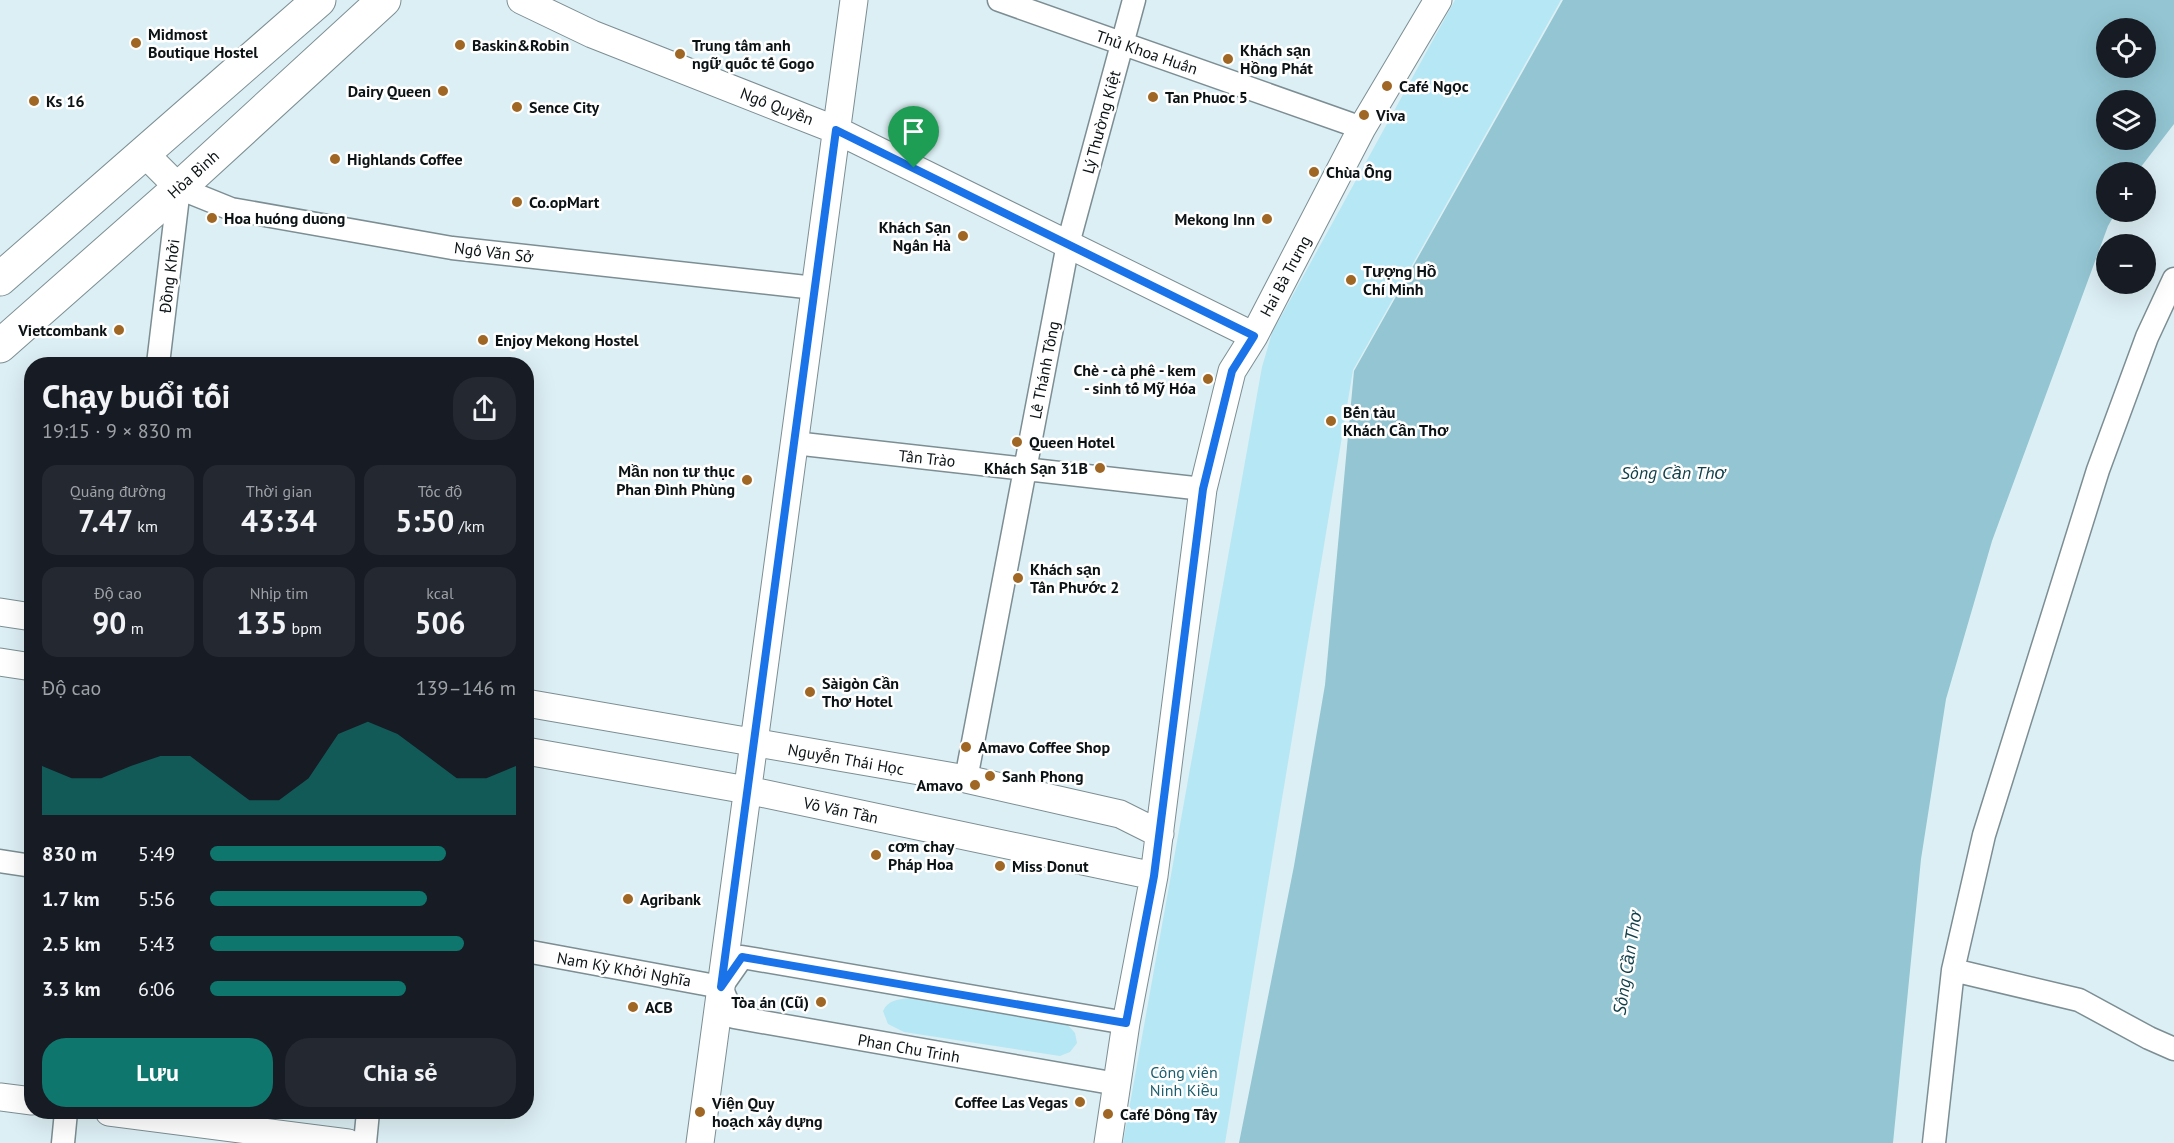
<!DOCTYPE html>
<html lang="vi">
<head>
<meta charset="utf-8">
<style>
	:root { --surface:#171b24; --page:#242831; --text:#f1f3f6; --muted:#9ea1a6; --accent:#0f766e }
	body { margin:0; font-family:"PT Sans",sans-serif; background:var(--page); color:var(--text); height:100vh; display:flex; flex-direction:column; font-size:22px; white-space:nowrap }
	* { box-sizing:border-box; margin:0 }
	p { font-size:20px; color:var(--muted) }
	.icon { flex:none; width:33px; height:33px; fill:none; stroke:currentColor; stroke-width:2; stroke-linecap:round; stroke-linejoin:round }
	.map { position:relative; flex:1; overflow:hidden }
	.sheet { position:absolute; left:24px; top:357px; width:510px; height:762px; display:flex; flex-direction:column; background:var(--surface); border-radius:24px; box-shadow:0 6px 24px #0002 }
	.sheet>* { flex:none }
	.tools { position:absolute; left:2096px; top:18px; display:grid; gap:12px }
	.tools a { display:grid; place-items:center; width:60px; height:60px; border-radius:50%; background:var(--surface); box-shadow:0 6px 24px #0002; font-size:30px }
	.pin { position:absolute; display:grid; place-items:center; width:51px; height:51px; color:#fff; margin:-62px -26px; border-radius:50% 50% 50% 0; rotate:-45deg; box-shadow:0 0 6px #0007 }
	.pin .icon { rotate:45deg }
	.round { display:grid; place-items:center; flex:none; width:63px; height:63px; border-radius:24px; background:var(--page) }
	.head { display:flex; align-items:center; justify-content:space-between; height:102px; padding:0 18px }
	h1 { font-size:33px; font-weight:800; line-height:45px }
	.stats { display:grid; grid-template-columns:repeat(3,1fr); gap:9px; height:102px; padding:6px 18px }
	.stats div { display:grid; align-content:center; border-radius:15px; background:var(--page); text-align:center }
	.stats b { font-size:30px; font-weight:800 }
	.stats small { font-size:16px; font-weight:400 }
	.stats p { font-size:16px }
	.chart { height:168px; padding:12px 18px }
	.chart p { display:flex; justify-content:space-between }
	.chart svg { width:100%; height:108px; margin-top:6px; fill:var(--accent); opacity:.7 }
	.primary-button { display:flex; gap:12px; margin-top:auto; padding:12px 18px }
	.primary-button a { flex:1; height:69px; border-radius:24px; background:var(--accent); color:#fff; font-size:24px; font-weight:800; line-height:69px; text-align:center }
	.primary-button a+a { background:var(--page); color:var(--text) }
	ul { padding:0 18px; list-style:none; font-size:20px }
	li { display:grid; grid-template-columns:96px 72px 1fr; align-items:center; height:45px }
	li i { height:15px; border-radius:8px; background:var(--accent) }
	.map>svg:first-child { display:block }
	.green { fill:#b6e7f4 }
	.water { fill:#93c5d2; fill-rule:evenodd }
	.lines { fill:none; stroke-linecap:round; stroke-linejoin:round }
	.minor-casing { stroke:#7c8e93; stroke-width:25 }
	.tertiary-casing { stroke:#7c8e93; stroke-width:29 }
	.primary-casing { stroke:#7c8e93; stroke-width:35 }
	.minor { stroke:#fff; stroke-width:22 }
	.tertiary { stroke:#fff; stroke-width:27 }
	.primary { stroke:#fff; stroke-width:33 }
	.route-casing { stroke:#fff; stroke-width:12 }
	.route { stroke:#1a73e8; stroke-width:8 }
	.poi-dot { fill:#9f6624; stroke:#fff; stroke-width:2 }
	.labels { text-anchor:middle; dominant-baseline:central; stroke-width:5; stroke-linejoin:round; paint-order:stroke }
	.poi-label { font-size:16px; font-weight:bold; fill:#0c1315; stroke:#fff; text-anchor:start }
	.street-label { font-size:16px; fill:#0c1315; stroke:#fff }
	.park-label { font-size:16px; fill:#1c5e6d; stroke:#fff }
	.water-label { font-size:18px; font-style:italic; fill:#12404a; stroke:#fff }
</style>
</head>
<body>
<div class="map">
<svg width="2174" height="1143" viewBox="0 0 2174 1143">
	<rect width="100%" height="100%" fill="#dceff4"/>
	<path class="green" d="M1455,0H1561L1353,370L1225,1143H1123L1262,367L1272,333Z
		M910,998L1067,1024L1075,1033L1077,1043L1070,1052L1060,1056L904,1032L888,1024L883,1011C888,1000 899,999 910,998Z"/>
	<path class="water" d="M1563,0H2174V124L2137,172H2106V212H2116L2108,226L1992,541L1946,699L1921,859L1893,1143H1239L1294,866L1325,685L1354,371ZM2106,28H2145V68H2106ZM2106,100H2145V140H2106Z"/>
	<g class="lines">
		<g class="minor-casing">
			<path id="minor" d="M999,0L1362,128
				M158,364L179,188L231,209L452,248L815,288
				M794,443L1203,489
				M966,779L1068,244L1134,0
				M0,861L32,866
				M526,951L721,987
				M1953,970L2079,1000L2149,1038L2174,1049
				M721,987L742,957L1126,1023
				M721,987L734,1017L1117,1084
				M63,1143L66,1112
				M365,1143L368,1112
				M1934,1143L1953,970L1984,835L2098,470L2147,337L2174,279"/>
		</g>
		<g class="tertiary-casing">
			<path id="tertiary" d="M521,0L592,34L836,130L1254,336
				M144,153L179,188
				M0,612L32,617
				M0,662L32,667
				M526,703L966,779L1120,814L1160,834
				M526,751L747,790L1154,876
				M0,1097L32,1101
				M109,1112L348,1143
				M700,1143L854,0
				M1108,1143L1126,1023L1154,876L1203,489L1232,371L1254,336L1362,128L1438,0"/>
		</g>
		<g class="primary-casing">
			<path id="primary" d="M0,279L319,0
				M0,346L179,188L384,0"/>
		</g>
		<use href="#minor" class="minor"/>
		<use href="#tertiary" class="tertiary"/>
		<use href="#primary" class="primary"/>
	</g>
	<g class="lines">
		<g class="route-casing">
			<path id="route" d="M836,130L1254,336L1232,371L1203,489L1154,876L1126,1023L742,957L721,987Z"/>
		</g>
		<use href="#route" class="route"/>
	</g>
	<g class="poi-dot">
		<circle cx="136" cy="43" r="6"/>
		<circle cx="460" cy="45" r="6"/>
		<circle cx="680" cy="54" r="6"/>
		<circle cx="1228" cy="59" r="6"/>
		<circle cx="1387" cy="86" r="6"/>
		<circle cx="443" cy="91" r="6"/>
		<circle cx="1153" cy="97" r="6"/>
		<circle cx="34" cy="101" r="6"/>
		<circle cx="517" cy="107" r="6"/>
		<circle cx="1364" cy="115" r="6"/>
		<circle cx="335" cy="159" r="6"/>
		<circle cx="1314" cy="172" r="6"/>
		<circle cx="517" cy="202" r="6"/>
		<circle cx="212" cy="218" r="6"/>
		<circle cx="1267" cy="219" r="6"/>
		<circle cx="963" cy="236" r="6"/>
		<circle cx="1351" cy="280" r="6"/>
		<circle cx="119" cy="330" r="6"/>
		<circle cx="483" cy="340" r="6"/>
		<circle cx="1208" cy="379" r="6"/>
		<circle cx="1331" cy="421" r="6"/>
		<circle cx="1017" cy="442" r="6"/>
		<circle cx="1100" cy="468" r="6"/>
		<circle cx="747" cy="480" r="6"/>
		<circle cx="1018" cy="578" r="6"/>
		<circle cx="810" cy="692" r="6"/>
		<circle cx="966" cy="747" r="6"/>
		<circle cx="990" cy="776" r="6"/>
		<circle cx="975" cy="785" r="6"/>
		<circle cx="876" cy="855" r="6"/>
		<circle cx="1000" cy="866" r="6"/>
		<circle cx="628" cy="899" r="6"/>
		<circle cx="821" cy="1002" r="6"/>
		<circle cx="633" cy="1007" r="6"/>
		<circle cx="1080" cy="1102" r="6"/>
		<circle cx="700" cy="1112" r="6"/>
		<circle cx="1108" cy="1114" r="6"/>
	</g>
	<g class="labels">
		<g class="poi-label">
			<text x="148" y="34">Midmost<tspan x="148" dy="18">Boutique Hostel</tspan></text>
			<text x="472" y="45">Baskin&amp;Robin</text>
			<text x="692" y="45">Trung tâm anh<tspan x="692" dy="18">ngữ quốc tế Gogo</tspan></text>
			<text x="1240" y="50">Khách sạn<tspan x="1240" dy="18">Hồng Phát</tspan></text>
			<text x="1399" y="86">Café Ngọc</text>
			<text x="431" y="91" text-anchor="end">Dairy Queen</text>
			<text x="1165" y="97">Tan Phuoc 5</text>
			<text x="46" y="101">Ks 16</text>
			<text x="529" y="107">Sence City</text>
			<text x="1376" y="115">Viva</text>
			<text x="347" y="159">Highlands Coffee</text>
			<text x="1326" y="172">Chùa Ông</text>
			<text x="529" y="202">Co.opMart</text>
			<text x="224" y="218">Hoa huóng duong</text>
			<text x="1255" y="219" text-anchor="end">Mekong Inn</text>
			<text x="951" y="227" text-anchor="end">Khách Sạn<tspan x="951" dy="18">Ngân Hà</tspan></text>
			<text x="1363" y="271">Tượng Hồ<tspan x="1363" dy="18">Chí Minh</tspan></text>
			<text x="107" y="330" text-anchor="end">Vietcombank</text>
			<text x="495" y="340">Enjoy Mekong Hostel</text>
			<text x="1196" y="370" text-anchor="end">Chè - cà phê - kem<tspan x="1196" dy="18">- sinh tố Mỹ Hóa</tspan></text>
			<text x="1343" y="412">Bến tàu<tspan x="1343" dy="18">Khách Cần Thơ</tspan></text>
			<text x="1029" y="442">Queen Hotel</text>
			<text x="1088" y="468" text-anchor="end">Khách Sạn 31B</text>
			<text x="735" y="471" text-anchor="end">Mần non tư thục<tspan x="735" dy="18">Phan Đình Phùng</tspan></text>
			<text x="1030" y="569">Khách sạn<tspan x="1030" dy="18">Tân Phước 2</tspan></text>
			<text x="822" y="683">Sàigòn Cần<tspan x="822" dy="18">Thơ Hotel</tspan></text>
			<text x="978" y="747">Amavo Coffee Shop</text>
			<text x="1002" y="776">Sanh Phong</text>
			<text x="963" y="785" text-anchor="end">Amavo</text>
			<text x="888" y="846">cơm chay<tspan x="888" dy="18">Pháp Hoa</tspan></text>
			<text x="1012" y="866">Miss Donut</text>
			<text x="640" y="899">Agribank</text>
			<text x="809" y="1002" text-anchor="end">Tòa án (Cũ)</text>
			<text x="645" y="1007">ACB</text>
			<text x="1068" y="1102" text-anchor="end">Coffee Las Vegas</text>
			<text x="712" y="1103">Viện Quy<tspan x="712" dy="18">hoạch xây dựng</tspan></text>
			<text x="1120" y="1114">Café Dông Tây</text>
		</g>
		<g class="street-label">
			<text transform="translate(1147 52) rotate(19)">Thủ Khoa Huân</text>
			<text transform="translate(777 106) rotate(21)">Ngô Quyền</text>
			<text transform="translate(1101 122) rotate(-75)">Lý Thường Kiệt</text>
			<text transform="translate(193 174) rotate(-42)">Hòa Bình</text>
			<text transform="translate(494 252) rotate(7)">Ngô Văn Sở</text>
			<text transform="translate(169 276) rotate(-83)">Đồng Khởi</text>
			<text transform="translate(1285 276) rotate(-62)">Hai Bà Trưng</text>
			<text transform="translate(1044 370) rotate(-79)">Lê Thánh Tông</text>
			<text transform="translate(927 458) rotate(6)">Tân Trào</text>
			<text transform="translate(846 759) rotate(10)">Nguyễn Thái Học</text>
			<text transform="translate(841 810) rotate(12)">Võ Văn Tần</text>
			<text transform="translate(624 969) rotate(10)">Nam Kỳ Khởi Nghĩa</text>
			<text transform="translate(909 1048) rotate(10)">Phan Chu Trinh</text>
		</g>
		<g class="park-label">
			<text x="1184" y="1072">Công viên<tspan x="1184" dy="18">Ninh Kiều</tspan></text>
		</g>
		<g class="water-label">
			<text x="1673" y="472">Sông Cần Thơ</text>
			<text transform="translate(1627 963) rotate(-81)">Sông Cần Thơ</text>
		</g>
	</g>
</svg>
<div class="tools">
<a><svg class="icon" aria-label="locate" viewBox="0 0 24 24"><circle cx="12" cy="12" r="6"/><path d="M12 2v4M12 18v4M2 12h4M18 12h4"/></svg></a>
<a><svg class="icon" aria-label="layers" viewBox="0 0 24 24"><path d="M12 4l9 5-9 5-9-5zM3 14l9 5 9-5"/></svg></a>
<a>+</a>
<a>−</a>
</div>
<div class="pin" style="left:914px;top:168px;background:#1e9e55"><svg class="icon" aria-label="arrive" viewBox="0 0 24 24"><path d="M6 21V4h12l-3 4 3 4H6"/></svg></div>
<section class="sheet">
<div class="head"><div><h1>Chạy buổi tối</h1><p>19:15 · 9 × 830 m</p></div><a class="round"><svg class="icon" aria-label="share" viewBox="0 0 24 24"><path d="M12 15V3M7 8l5-5 5 5M5 13v7h14v-7"/></svg></a></div>
<div class="stats">
<div><p>Quãng đường</p><b>7.47<small> km</small></b></div>
<div><p>Thời gian</p><b>43:34</b></div>
<div><p>Tốc độ</p><b>5:50<small> /km</small></b></div>
</div>
<div class="stats">
<div><p>Độ cao</p><b>90<small> m</small></b></div>
<div><p>Nhịp tim</p><b>135<small> bpm</small></b></div>
<div><p>kcal</p><b>506</b></div>
</div>
<div class="chart"><p><span>Độ cao</span>139–146 m</p>
<svg viewBox="0 0 160 44" preserveAspectRatio="none"><path d="M0 44V24L10 29L20 29L30 24L40 20L50 20L60 29L70 38L80 38L90 29L100 11L110 6L120 11L130 20L140 29L150 29L160 24V44z"/></svg>
</div>
<ul>
<li><b>830 m</b>5:49<i style="width:77%"></i></li>
<li><b>1.7 km</b>5:56<i style="width:71%"></i></li>
<li><b>2.5 km</b>5:43<i style="width:83%"></i></li>
<li><b>3.3 km</b>6:06<i style="width:64%"></i></li>
</ul>
<div class="primary-button"><a>Lưu</a><a>Chia sẻ</a></div>
</section>
</div>
</body>
</html>
